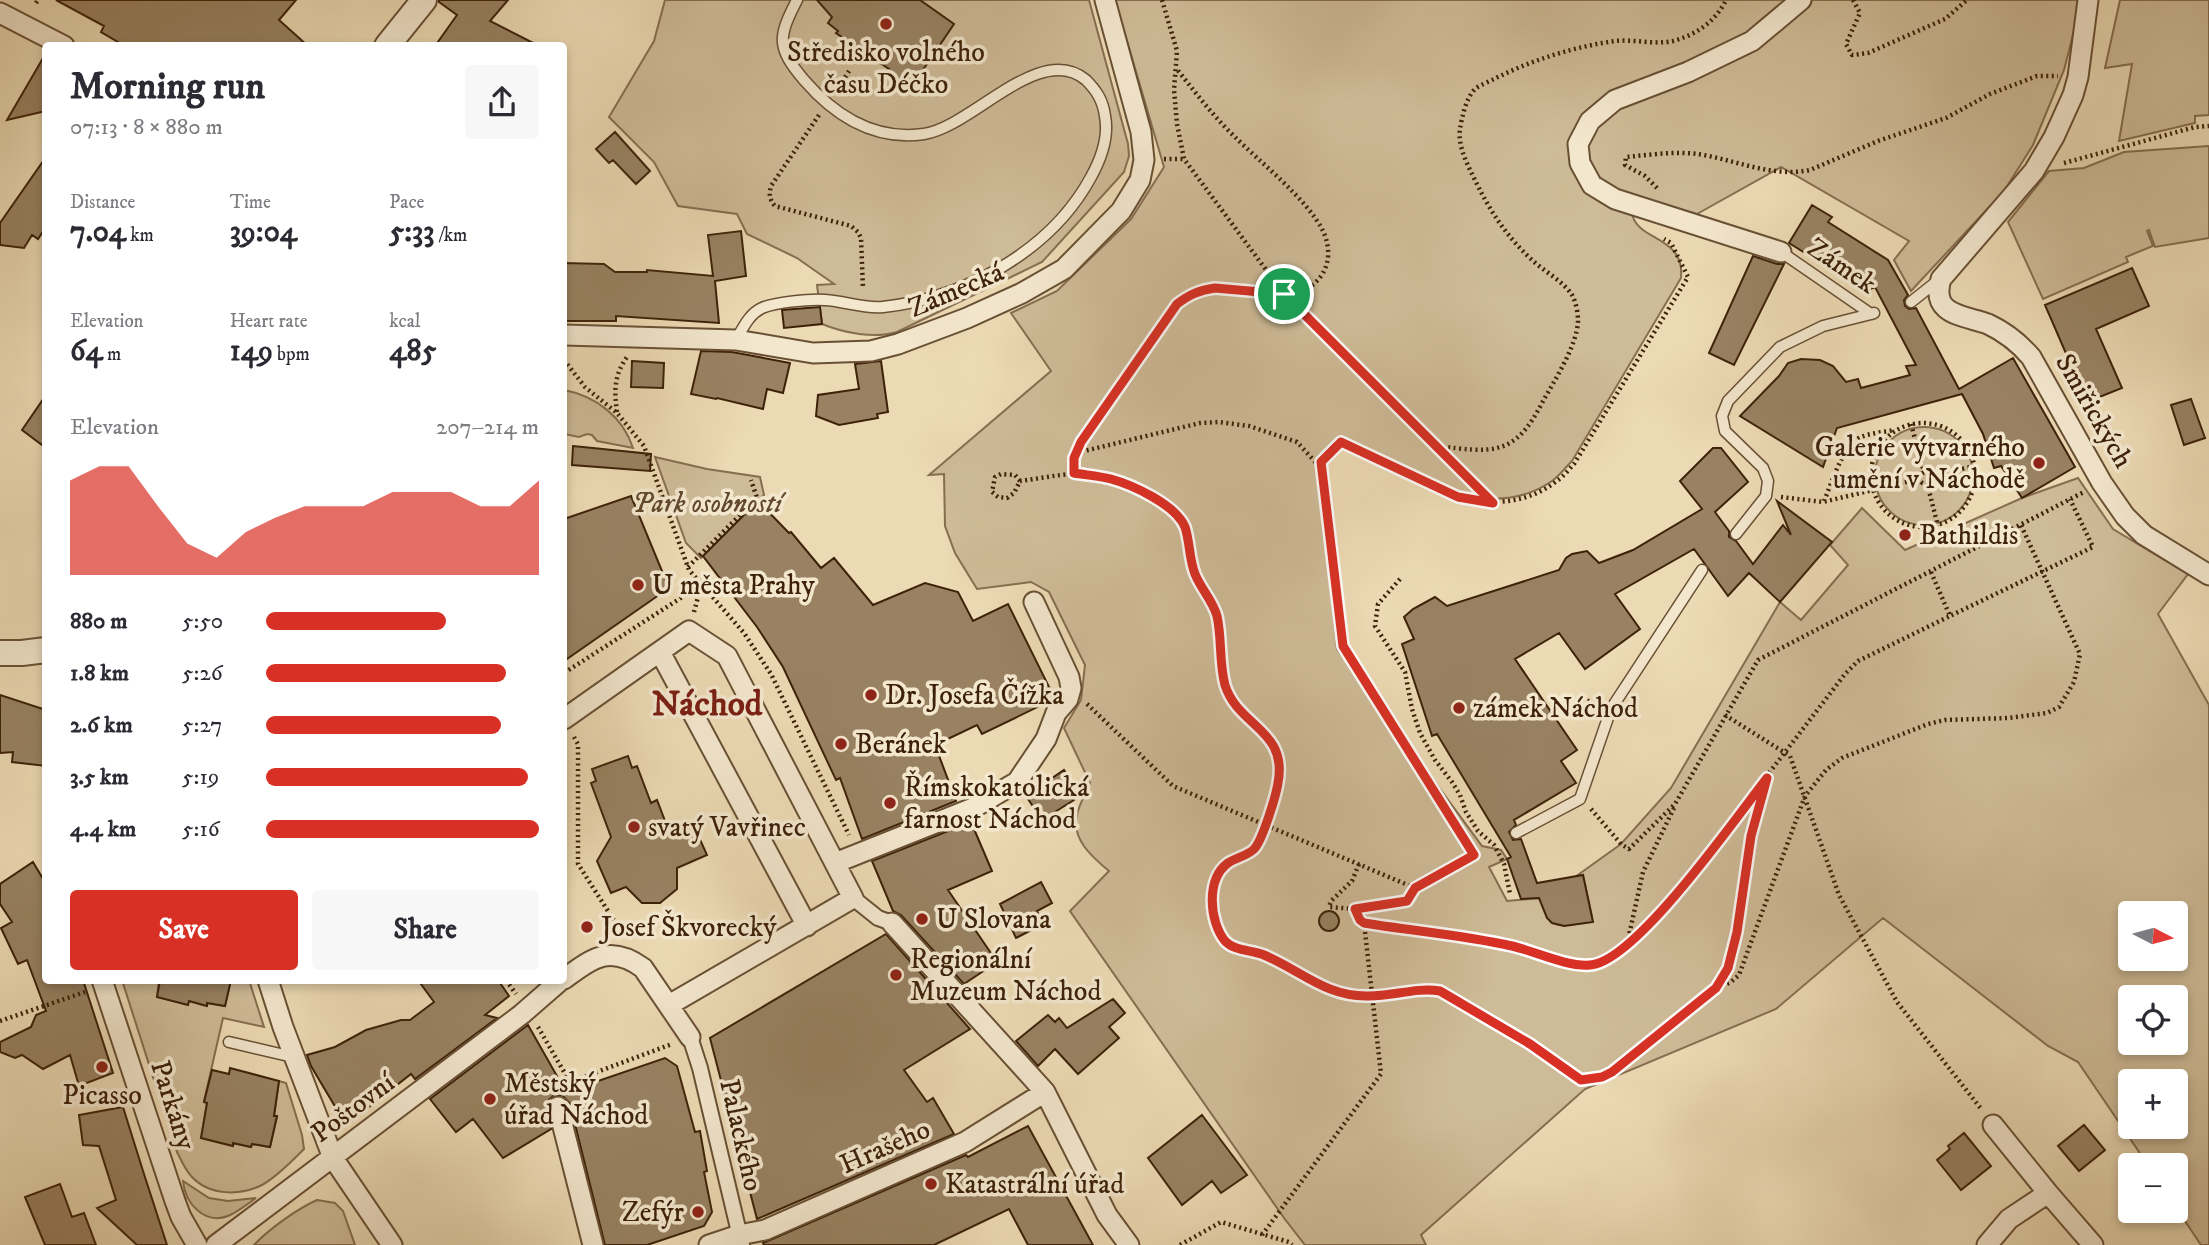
<!DOCTYPE html>
<html lang="en">
<head>
<meta charset="utf-8">
<style>
	:root { --surface:#fff; --page:#f7f7f7; --text:#2b2b33; --muted:#7c7c81; --accent:#d93025 }
	body { margin:0; font-family:"IM FELL DW Pica",serif; background:var(--page); color:var(--text); height:100vh; display:flex; flex-direction:column; font-size:26px; white-space:nowrap }
	* { box-sizing:border-box; margin:0 }
	p { font-size:23px; color:var(--muted) }
	.icon { flex:none; width:38px; height:38px; fill:none; stroke:currentColor; stroke-width:2; stroke-linecap:round; stroke-linejoin:round }
	.map { position:relative; flex:1; overflow:hidden }
	.panel { position:absolute; left:42px; top:42px; width:525px; height:942px; display:flex; flex-direction:column; background:var(--surface); border-radius:7px; box-shadow:0 4px 10px #0003 }
	.panel>* { flex:none }
	.needle { width:46px; rotate:96deg }
	.fabs { position:absolute; left:2118px; top:901px; display:grid; gap:14px }
	.fabs a { display:grid; place-items:center; width:70px; height:70px; border-radius:7px; background:var(--surface); box-shadow:0 4px 10px #0003; font-size:35px }
	.pin { position:absolute; display:grid; place-items:center; width:60px; height:60px; color:#fff; margin:-30px; border:4px solid #fff; border-radius:50%; box-shadow:0 2px 7px #0007 }
	.round { display:grid; place-items:center; flex:none; width:74px; height:74px; border-radius:7px; background:var(--page) }
	.head { display:flex; align-items:center; justify-content:space-between; height:119px; padding:0 28px }
	h1 { font-size:38px; font-weight:700; line-height:52px }
	.metrics { display:grid; grid-template-columns:repeat(3,1fr); gap:10px; height:119px; padding:7px 28px }
	.metrics div { display:grid; align-content:center }
	.metrics b { font-size:30px; font-weight:700 }
	.metrics small { font-size:19px; font-weight:400 }
	.metrics p { font-size:19px }
	.chart { height:196px; padding:14px 28px }
	.chart p { display:flex; justify-content:space-between }
	.chart svg { width:100%; height:126px; margin-top:7px; fill:var(--accent); opacity:.7 }
	.cta { display:flex; gap:14px; margin-top:auto; padding:14px 28px }
	.cta a { flex:1; height:80px; border-radius:7px; background:var(--accent); color:#fff; font-size:28px; font-weight:700; line-height:80px; text-align:center }
	.cta a+a { background:var(--page); color:var(--text) }
	ul { padding:0 28px; list-style:none; font-size:23px }
	li { display:grid; grid-template-columns:112px 84px 1fr; align-items:center; height:52px }
	li i { height:18px; border-radius:9px; background:var(--accent) }
	.map>svg:first-child { display:block }
	.green { fill:#cebb97; stroke:#866e50; stroke-width:2; fill-rule:evenodd }
	.building { fill:#988262; stroke:#3d2209; stroke-width:2 }
	.lines { fill:none; stroke-linecap:round; stroke-linejoin:round }
	.service-casing { stroke:#695034; stroke-width:13 }
	.pedestrian-casing { stroke:#695034; stroke-width:18 }
	.minor-casing { stroke:#695034; stroke-width:23 }
	.tertiary-casing { stroke:#695034; stroke-width:28 }
	.path { stroke:#3d2209; stroke-width:4.5; stroke-dasharray:2 3.5; stroke-linecap:butt }
	.service { stroke:#f3e7ce; stroke-width:10 }
	.pedestrian { stroke:#f3e7ce; stroke-width:14 }
	.minor { stroke:#f3e7ce; stroke-width:19 }
	.tertiary { stroke:#f3e7ce; stroke-width:24 }
	.path-bridge { stroke:#3d2209; stroke-width:4.5; stroke-dasharray:2 3.5; stroke-linecap:butt }
	.route-casing { stroke:#fff; stroke-width:14 }
	.route { stroke:#d93025; stroke-width:9 }
	.poi-dot { fill:#8f2418; stroke:#f3e7ce; stroke-width:2.5 }
	.labels { text-anchor:middle; dominant-baseline:central; stroke-width:7; stroke-linejoin:round; paint-order:stroke }
	.poi-label { font-size:28px; fill:#3d2209; stroke:#f3e7ce; text-anchor:start }
	.street-label { font-size:28px; fill:#3d2209; stroke:#f3e7ce }
	.park-label { font-size:28px; font-style:italic; fill:#61482c; stroke:#f3e7ce }
	.district-label { font-size:35px; font-weight:bold; fill:#7a1f14; stroke:#f3e7ce }
</style>
</head>
<body>
<div class="map">
<svg width="2209" height="1245" viewBox="0 0 2209 1245">
	<rect width="100%" height="100%" fill="#ecdab4"/>
	<filter id="stains"><feTurbulence type="fractalNoise" baseFrequency=".00286" numOctaves="4"/><feColorMatrix values="0 0 0 0 .2 0 0 0 0 .09 0 0 0 0 .02 0 0 0 .5 -.17"/></filter>
	<radialGradient id="worn" r=".72"><stop offset=".6" stop-color="#630" stop-opacity="0"/><stop offset="1" stop-color="#630" stop-opacity=".3"/></radialGradient>
	<path class="green" d="M665,0H1089L1128,144L1129,156L1124,172L1042,262L897,332C874,339 844,333 822,324L817,285L834,284L797,258L747,234L737,214L678,206L654,162L609,117L654,41Z
		M1115,0H2082L2064,70L2033,145L2004,191L1911,291L1894,260L1909,241L1781,167L1697,214L1632,195C1632,202 1631,210 1633,217C1641,241 1685,237 1681,278L1572,461C1566,467 1559,476 1552,481C1519,504 1481,502 1444,490L1339,439L1317,461L1337,649L1482,846L1501,850L1507,859L1489,867L1507,901L1539,898C1552,931 1556,927 1589,922L1592,917L1583,875L1575,877L1621,844L1671,788L1780,602L1801,620L1848,565L1830,545L1862,508L1905,550L2022,498L2078,478L2113,529L2188,574L2158,614L2209,705V1245H2201L2175,1206V1166L2148,1165L2078,1062L2048,1046L1883,918L1776,1009L1585,1089L1421,1235L1426,1245H1305L1284,1218L1070,911L1109,871C1092,857 1071,839 1077,815C1079,804 1086,793 1090,783L1064,728L1081,700L1085,665L1049,592L1031,582L977,589L955,553L945,526L944,474L929,475L1051,371L1011,313L1057,291L1131,219L1164,167ZM2130,914H2175V959H2130ZM2130,998H2175V1043H2130ZM2130,1082H2175V1127H2130Z
		M2120,0H2209V115L2195,116V123L2119,141L2132,64L2105,68Z
		M2209,146V238L2155,247L2149,230L2147,231L2153,246L2126,257L2128,262L2043,299L2008,222L2049,171L2084,168L2124,152Z
		M564,390C596,396 623,417 633,448L597,441L592,435L587,434L579,437L564,434Z
		M1875 476a49 49 0 1 1 98 0a49 49 0 1 1-98 0Z
		M655,457L707,469L760,477L764,495L701,558L686,543Z
		M122,980H159L157,997L187,1004L189,1001L206,1006L207,1003L225,1006L231,980H249L264,1027L223,1018L204,1101L207,1103L201,1138L232,1146L233,1143L251,1147L252,1144L270,1147L277,1117L274,1116L279,1081L286,1083L302,1135L304,1149C292,1161 277,1177 262,1185C240,1196 209,1196 191,1176C185,1169 181,1160 177,1152Z
		M183,1181L209,1198L228,1201L256,1198C247,1204 238,1212 228,1216C204,1225 185,1203 183,1181Z
		M317,1200L335,1203L343,1211L355,1245H254C269,1229 297,1209 317,1200Z"/>
	<path class="building" d="M56,0H296L279,20L308,46H125L101,32L104,26Z
		M439,0H508L490,21L539,46H435L457,15L439,2Z
		M817,0H920L954,24L910,89L886,72L889,69L836,33L838,31L828,23L832,17Z
		M46,53V111L7,120Z
		M615,132L650,171L636,184L613,160L609,163L596,149Z
		M46,157V227L38,239L32,235L24,248L0,245V223Z
		M1812,205L1832,217L1828,222L1888,260L1908,295L1904,300L1905,306L1909,309L1916,308L1959,389L2013,358L2075,467L2022,498L2001,466L1994,468L1983,434L1962,394L1837,428L1823,467L1740,416L1779,376L1788,363L1801,359L1820,360L1833,366L1846,382L1858,379L1861,388L1910,375L1906,366L1916,365L1875,287L1866,291L1789,243Z
		M741,231L746,276L715,281L719,323L616,316V321H564V263L604,264L615,272H647V270L713,276L708,235Z
		M1753,256L1777,264H1784L1734,365L1709,353Z
		M2132,268L2149,306L2096,329L2122,388L2087,402L2045,305Z
		M820,307L822,324L784,328L782,310Z
		M701,351L732,352L790,363L783,393L767,389L763,409L717,398L716,399L691,394Z
		M632,361L664,363L663,388L631,387Z
		M881,361L888,412L877,414L878,418L839,425L816,416L818,395L859,389L855,364Z
		M46,395V448L22,430Z
		M2191,399L2205,438L2184,445L2171,405Z
		M573,446L651,454L650,471L572,465Z
		M1713,448H1721L1748,482L1715,512L1729,531V537L1736,541L1753,564L1783,525L1791,535L1777,501L1832,542L1780,602L1749,573L1728,596L1694,549L1615,594L1640,629L1585,669L1559,633L1515,659L1577,750L1561,761L1576,783L1514,820L1516,825L1509,832L1513,840L1521,839L1537,883L1583,875L1593,922L1564,926L1552,923L1547,918L1539,898L1521,899L1507,859L1511,857L1437,734L1432,736L1402,644L1414,639L1404,617L1413,609L1435,597L1447,606L1559,570L1566,558L1572,554L1587,551L1599,563L1633,550L1702,509L1680,481Z
		M631,496L669,588L564,661V519Z
		M758,501L789,533L791,532L821,568L834,558L873,605L925,583L958,592L973,621L1008,604L1054,697L1050,701L982,734L977,725L935,745L956,801L862,839L840,778L836,780L783,667L757,627L703,556Z
		M0,695L46,710V766L12,762L13,752L0,753Z
		M628,756L632,768L637,766L651,803L657,800L670,834L693,824L707,855L677,868V889L660,903H642L626,887L611,893L597,861L611,837L591,783L596,781L592,769Z
		M1064,770L1076,787L1069,792L1074,800L1042,820L1026,796Z
		M971,822L992,871L948,890L997,962L964,984L901,915L893,911L872,861Z
		M33,862L46,884V980H83L113,1073L79,1086L70,1055L43,1069L22,1055L15,1058L0,1052V1042L31,1027L36,1015L46,1011L27,960L18,964L1,928L12,922L0,904V884Z
		M1041,882L1052,903L1037,911L1043,924L1016,938L1000,904Z
		M1319 921a10 10 0 1 1 20 0a10 10 0 1 1-20 0Z
		M886,934L970,1029L904,1070L927,1102L933,1098L954,1134L757,1219L710,1038Z
		M160,980H231L225,1006L207,1003V1006L189,1001L188,1005L157,997Z
		M418,980H498L509,996L485,1015L497,1018L415,1079L411,1074L346,1125L311,1066L307,1055L335,1047L366,1030L401,1020H410L434,1002Z
		M1113,999L1125,1013L1109,1027L1119,1038L1078,1074L1055,1049L1038,1066L1016,1041L1048,1015L1055,1022L1059,1018L1067,1028Z
		M528,1025L566,1092L665,1058L677,1066L695,1132L700,1131L707,1171L704,1172L712,1212L704,1226L647,1245H605L570,1104L562,1095H554L546,1103L551,1129L503,1158L473,1119L456,1132L430,1099Z
		M230,1068L279,1081L274,1116H277L270,1147L252,1144L251,1147L233,1143V1146L201,1138L207,1103L204,1102L212,1070L229,1074Z
		M123,1107L143,1171L167,1245H137L97,1208L116,1200L99,1146L83,1145L79,1115Z
		M1202,1115L1247,1175L1221,1193L1212,1181L1182,1205L1148,1158Z
		M2084,1125L2105,1150L2079,1171L2058,1146Z
		M1028,1126L1093,1245H1028L1009,1209L934,1245H764L763,1243L966,1155L968,1157Z
		M1964,1133L1991,1166L1961,1190L1937,1160L1950,1149L1948,1146Z
		M60,1184L72,1217L84,1213L96,1245H45L25,1197Z"/>
	<g class="lines">
		<g class="service-casing">
			<path id="service" d="M1781,252L1871,314L1874,313
				M1911,302L1940,279
				M736,340C743,328 749,314 762,308C776,302 810,299 825,300C845,301 863,309 883,307C965,298 1051,251 1091,177C1101,159 1109,137 1105,116C1103,101 1097,91 1086,80C1040,41 972,127 924,134C874,141 835,116 804,80C776,47 778,37 797,0
				M1736,534L1766,496L1768,481L1763,468L1725,431L1722,416L1728,401L1780,347L1823,326L1871,314
				M1516,833L1580,799L1611,709L1702,570
				M229,1042L293,1057"/>
		</g>
		<g class="pedestrian-casing">
			<path id="pedestrian" d="M853,898L878,918L892,923
				M690,1037L700,1068L742,1245"/>
		</g>
		<g class="minor-casing">
			<path id="minor" d="M2088,0L2078,77L2073,95L2054,137L2034,171L1941,279C1930,315 1963,315 1988,324C2005,332 2019,343 2031,357L2102,483L2125,516L2144,535L2209,575
				M0,13L64,46
				M1781,252L1615,199L1592,185L1580,163L1578,144L1590,121L1615,100L1688,72L1752,41L1801,0
				M564,335L736,340L813,353L871,351L898,344L967,318L1022,293L1064,269L1121,211L1140,180L1144,160L1141,132L1105,0
				M660,652L807,926
				M564,719L689,631L727,656L853,898L669,1005
				M835,863L973,808L1017,782L1046,739L1056,713L1068,699L1071,688L1069,677L1034,602
				M892,923L1045,1092L1107,1215L1129,1245
				M564,979C593,958 610,944 643,968L690,1037
				M102,980L175,1201L181,1217L197,1245
				M268,980L283,1027L333,1158L392,1245
				M558,1107L593,1245
				M1993,1125L2048,1193L2093,1245
				M216,1245L522,1014L561,980
				M709,1245L739,1235L765,1230L965,1142L1045,1092
				M1987,1245L2009,1219L2048,1193"/>
		</g>
		<g class="tertiary-casing">
			<path id="tertiary" d="M387,46L424,0
				M0,653H22L46,650"/>
		</g>
		<path class="path" d="M1162,0L1177,51L1174,90L1177,124L1184,159L1284,294L1493,503
			M1853,0L1860,13L1846,44L1852,55L1868,53L1945,19L1967,0
			M36,3L38,0
			M836,91L851,68
			M819,115L771,186C769,194 769,199 775,206L851,226L858,232L861,238L863,289
			M1164,159H1184
			M2064,163L2195,127L2209,126
			M1657,188L1645,176L1625,165L1626,157C1649,155 1674,151 1697,154C1734,159 1771,178 1810,170L1878,141L1946,118L1990,94L2037,76H2058
			M564,360L585,387L617,413L644,446L689,570L744,633L771,674L849,835
			M617,412C614,391 614,375 627,357
			M1871 475a52 52 0 1 1 104 0a52 52 0 1 1-104 0Z
			M1911,424L1924,472
			M1437,446C1491,452 1514,458 1542,403C1554,381 1577,346 1578,321C1578,313 1576,302 1572,295C1563,281 1545,272 1532,260C1505,235 1488,208 1472,174C1465,160 1458,144 1460,129C1462,117 1466,98 1475,89C1480,85 1488,82 1494,79C1532,60 1573,47 1615,41C1634,39 1655,45 1673,41C1696,35 1716,21 1726,0
			M1076,453L1200,423L1219,422L1249,426L1297,442L1319,466
			M1919.5 478a5.5 5.5 0 1 1 11 0a5.5 5.5 0 1 1-11 0Z
			M1074,473V458L1081,442L1177,304C1213,276 1244,295 1284,294C1319,293 1338,263 1323,231C1308,200 1260,162 1235,137C1213,116 1195,92 1176,68
			M1930,476L1975,466
			M1020,481L1015,475L1001,474L995,477L992,492L998,497L1007,498L1014,493L1020,481C1037,479 1055,475 1072,474C1104,472 1168,495 1183,525C1191,540 1189,560 1196,576C1201,589 1212,600 1216,613C1224,636 1218,664 1226,687C1241,727 1284,729 1278,779C1277,790 1262,841 1255,849C1248,856 1235,858 1227,864C1206,880 1209,923 1226,941C1235,951 1253,950 1265,955C1300,971 1325,996 1366,996C1392,996 1415,987 1440,991L1529,1044L1581,1080L1602,1077L1612,1072L1716,988L1728,968L1737,932L1751,836L1767,778
			M1927,483L1938,526
			M1781,497L1823,502L1919,479
			M1824,501C1832,483 1842,446 1861,437C1871,433 1884,432 1895,430
			M688,567L757,498L751,480
			M1931,572L1950,616L2093,547L2070,499
			M1400,579L1378,604L1375,626L1405,672L1412,709L1420,733L1435,760L1452,782L1460,795L1466,812L1478,831L1494,845L1504,864L1510,894
			M694,612L701,586
			M564,673L701,585
			M1582,699L1597,704
			M1087,704L1173,786L1415,888L1474,855L1343,646L1321,462L1341,442L1446,492C1483,507 1526,506 1558,480C1564,476 1569,469 1574,464L1688,277L1671,243L1664,239
			M1725,715L1790,756L1839,895L1897,1002L1982,1110
			M574,737L578,744V864L615,922L617,936
			M1591,809L1621,844L1629,849L1675,804L1758,660L2084,492
			M1359,864L1352,881L1331,901L1329,907L1355,909L1360,920L1364,923L1512,946L1557,960L1590,965L1609,960L1627,947L1667,906L1845,674L1858,661L1950,616
			M1355,909L1402,904L1412,896L1415,888
			M1627,944L1643,872L1674,808
			M506,980L516,994
			M1717,988L1731,982L1739,975L1805,796L1826,770L1842,758L1928,724L1945,720L2008,718L2047,713L2059,707L2074,682L2080,654L2021,525
			M0,1021L85,992
			M538,1027L570,1082L563,1085
			M570,1082L672,1044
			M1180,1245L1221,1222L1289,1242L1292,1245"/>
		<use href="#service" class="service"/>
		<use href="#pedestrian" class="pedestrian"/>
		<use href="#minor" class="minor"/>
		<use href="#tertiary" class="tertiary"/>
		<path class="path-bridge" d="M1262,1235L1381,1074L1364,923"/>
	</g>
	<g class="lines">
		<g class="route-casing">
			<path id="route" d="M1215,288L1284,294L1493,503L1458,497L1341,442L1321,462L1343,646L1474,855L1415,888L1407,901L1355,909L1360,920L1364,923C1413,931 1464,935 1512,946C1534,951 1567,967 1590,965C1635,963 1737,816 1767,778L1751,836L1737,932L1728,968L1716,988L1612,1072L1602,1077L1581,1080L1530,1044L1440,991C1415,987 1391,997 1366,996C1325,996 1300,970 1264,955C1252,950 1234,951 1225,941C1209,921 1206,879 1228,863C1235,858 1250,855 1255,848C1263,838 1276,796 1278,783C1288,729 1238,727 1225,685C1219,663 1222,638 1217,616C1213,601 1201,589 1195,574C1189,559 1190,542 1185,527C1176,505 1133,485 1111,479C1099,476 1086,475 1074,473V458L1081,442L1177,304C1189,295 1199,290 1215,288Z"/>
		</g>
		<use href="#route" class="route"/>
	</g>
	<g class="poi-dot">
		<circle cx="886" cy="24" r="7"/>
		<circle cx="2039" cy="463" r="7"/>
		<circle cx="1905" cy="535" r="7"/>
		<circle cx="638" cy="585" r="7"/>
		<circle cx="871" cy="695" r="7"/>
		<circle cx="1459" cy="708" r="7"/>
		<circle cx="841" cy="744" r="7"/>
		<circle cx="890" cy="803" r="7"/>
		<circle cx="634" cy="827" r="7"/>
		<circle cx="922" cy="919" r="7"/>
		<circle cx="587" cy="927" r="7"/>
		<circle cx="896" cy="975" r="7"/>
		<circle cx="102" cy="1067" r="7"/>
		<circle cx="490" cy="1099" r="7"/>
		<circle cx="931" cy="1184" r="7"/>
		<circle cx="698" cy="1212" r="7"/>
	</g>
	<g class="labels">
		<g class="poi-label">
			<text x="886" y="52" text-anchor="middle">Středisko volného<tspan x="886" dy="32">času Déčko</tspan></text>
			<text x="2025" y="447" text-anchor="end">Galerie výtvarného<tspan x="2025" dy="32">umění v Náchodě</tspan></text>
			<text x="1919" y="535">Bathildis</text>
			<text x="652" y="585">U města Prahy</text>
			<text x="885" y="695">Dr. Josefa Čížka</text>
			<text x="1473" y="708">zámek Náchod</text>
			<text x="855" y="744">Beránek</text>
			<text x="904" y="787">Římskokatolická<tspan x="904" dy="32">farnost Náchod</tspan></text>
			<text x="648" y="827">svatý Vavřinec</text>
			<text x="936" y="919">U Slovana</text>
			<text x="601" y="927">Josef Škvorecký</text>
			<text x="910" y="959">Regionální<tspan x="910" dy="32">Muzeum Náchod</tspan></text>
			<text x="504" y="1083">Městský<tspan x="504" dy="32">úřad Náchod</tspan></text>
			<text x="102" y="1095" text-anchor="middle">Picasso</text>
			<text x="945" y="1184">Katastrální úřad</text>
			<text x="684" y="1212" text-anchor="end">Zefýr</text>
		</g>
		<g class="street-label">
			<text transform="translate(1842 266) rotate(34)">Zámek</text>
			<text transform="translate(956 290) rotate(-23)">Zámecká</text>
			<text transform="translate(2094 411) rotate(60)">Smiřických</text>
			<text transform="translate(173 1105) rotate(72)">Parkány</text>
			<text transform="translate(353 1108) rotate(-37)">Poštovní</text>
			<text transform="translate(741 1135) rotate(77)">Palackého</text>
			<text transform="translate(885 1147) rotate(-24)">Hrašeho</text>
		</g>
		<g class="park-label">
			<text x="707" y="503">Park osobností</text>
		</g>
		<g class="district-label">
			<text x="707" y="705">Náchod</text>
		</g>
	</g>
	<rect width="100%" height="100%" filter="url(#stains)"/>
	<rect width="100%" height="100%" fill="url(#worn)"/>
</svg>
<div class="fabs">
<a><svg class="needle" viewBox="-14 -14 28 28"><path d="M0-13l5 13h-10z" fill="#e53935"/><path d="M0 13l5-13h-10z" fill="#7c7c81"/></svg></a>
<a><svg class="icon" aria-label="locate" viewBox="0 0 24 24"><circle cx="12" cy="12" r="6"/><path d="M12 2v4M12 18v4M2 12h4M18 12h4"/></svg></a>
<a>+</a>
<a>−</a>
</div>
<div class="pin" style="left:1284px;top:294px;background:#1e9e55"><svg class="icon" aria-label="arrive" viewBox="0 0 24 24"><path d="M6 21V4h12l-3 4 3 4H6"/></svg></div>
<section class="panel">
<div class="head"><div><h1>Morning run</h1><p>07:13 · 8 × 880 m</p></div><a class="round"><svg class="icon" aria-label="share" viewBox="0 0 24 24"><path d="M12 15V3M7 8l5-5 5 5M5 13v7h14v-7"/></svg></a></div>
<div class="metrics">
<div><p>Distance</p><b>7.04<small> km</small></b></div>
<div><p>Time</p><b>39:04</b></div>
<div><p>Pace</p><b>5:33<small> /km</small></b></div>
</div>
<div class="metrics">
<div><p>Elevation</p><b>64<small> m</small></b></div>
<div><p>Heart rate</p><b>149<small> bpm</small></b></div>
<div><p>kcal</p><b>485</b></div>
</div>
<div class="chart"><p><span>Elevation</span>207–214 m</p>
<svg viewBox="0 0 160 44" preserveAspectRatio="none"><path d="M0 44V11L10 6L20 6L30 20L40 33L50 38L60 29L70 24L80 20L90 20L100 20L110 15L120 15L130 15L140 20L150 20L160 11V44z"/></svg>
</div>
<ul>
<li><b>880 m</b>5:50<i style="width:66%"></i></li>
<li><b>1.8 km</b>5:26<i style="width:88%"></i></li>
<li><b>2.6 km</b>5:27<i style="width:86%"></i></li>
<li><b>3.5 km</b>5:19<i style="width:96%"></i></li>
<li><b>4.4 km</b>5:16<i style="width:100%"></i></li>
</ul>
<div class="cta"><a>Save</a><a>Share</a></div>
</section>
</div>
</body>
</html>
